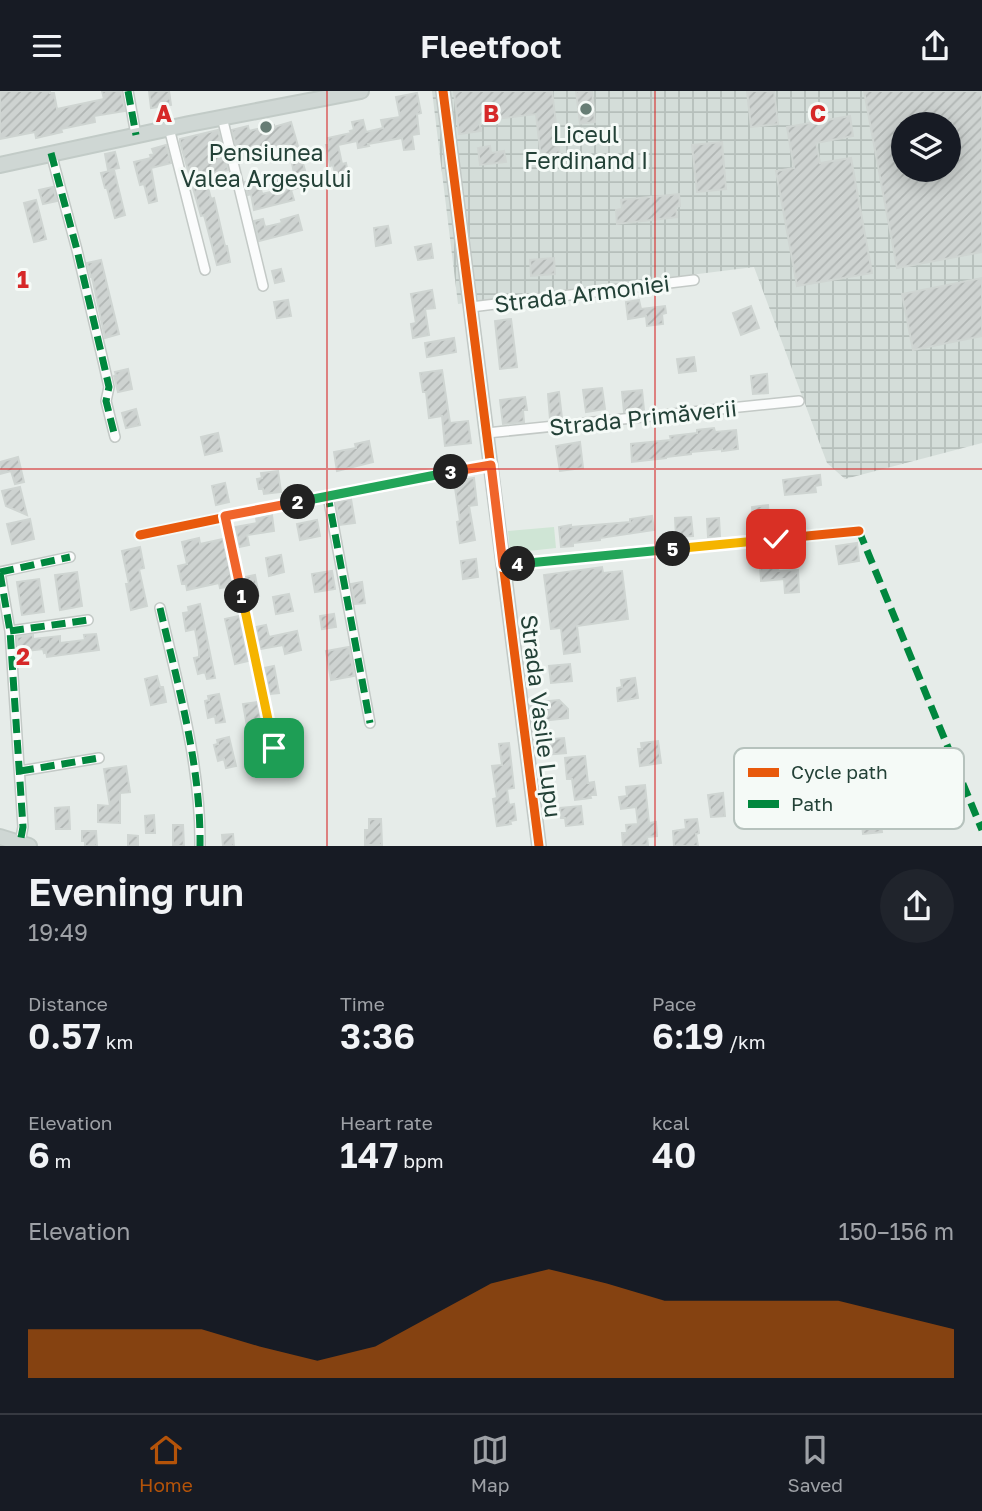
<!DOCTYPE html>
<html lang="en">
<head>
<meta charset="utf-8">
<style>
	:root { --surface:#171b24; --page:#20242c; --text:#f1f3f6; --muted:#9ea1a6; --line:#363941; --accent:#b45309 }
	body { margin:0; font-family:"Golos Text",sans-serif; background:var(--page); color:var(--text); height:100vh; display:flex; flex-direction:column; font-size:26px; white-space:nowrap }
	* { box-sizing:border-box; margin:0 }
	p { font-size:23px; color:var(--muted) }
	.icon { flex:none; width:38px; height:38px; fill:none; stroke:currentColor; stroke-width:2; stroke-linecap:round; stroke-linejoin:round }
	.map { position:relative; height:755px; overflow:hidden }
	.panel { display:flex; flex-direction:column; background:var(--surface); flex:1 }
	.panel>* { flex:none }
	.controls { position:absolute; left:891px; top:21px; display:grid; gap:14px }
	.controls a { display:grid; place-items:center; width:70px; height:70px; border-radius:50%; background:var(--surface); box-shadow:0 4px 18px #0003; font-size:35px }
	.pin { position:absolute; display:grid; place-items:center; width:60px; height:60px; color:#fff; margin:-30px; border-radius:14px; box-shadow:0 4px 10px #0006 }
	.km { position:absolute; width:35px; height:35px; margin:-18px; border-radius:50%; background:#222; color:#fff; font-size:19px; line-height:35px; text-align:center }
	.round { display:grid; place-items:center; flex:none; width:74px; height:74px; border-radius:37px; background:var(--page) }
	.headline { display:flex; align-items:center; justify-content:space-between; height:119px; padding:0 28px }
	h1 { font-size:38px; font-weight:600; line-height:52px }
	.figures { display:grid; grid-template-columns:repeat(3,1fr); gap:10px; height:119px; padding:7px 28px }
	.figures div { display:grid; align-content:center }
	.figures b { font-size:35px; font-weight:600 }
	.figures small { font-size:19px; font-weight:400 }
	.figures p { font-size:19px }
	.chart { height:196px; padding:14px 28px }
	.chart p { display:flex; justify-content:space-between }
	.chart svg { width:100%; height:126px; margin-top:7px; fill:var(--accent); opacity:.7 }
	header { display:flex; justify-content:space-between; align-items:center; height:91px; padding:0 28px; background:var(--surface); font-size:32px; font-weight:600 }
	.tabs { display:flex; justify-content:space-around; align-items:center; height:98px; border-top:2px solid var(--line); background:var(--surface); font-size:19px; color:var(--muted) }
	.tabs a { display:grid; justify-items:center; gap:4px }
	.tabs .active { color:var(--accent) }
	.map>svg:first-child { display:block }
	.industrial { fill:url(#industrial-grid); fill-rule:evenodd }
	.garden { fill:#cfe5d5 }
	.building { fill:url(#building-hatch); stroke:#cfd5d2; stroke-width:2; fill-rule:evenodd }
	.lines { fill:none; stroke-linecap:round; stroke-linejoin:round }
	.minor-casing { stroke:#c3c9c6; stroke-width:12 }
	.secondary-casing { stroke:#c2c9c6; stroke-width:16 }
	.primary-casing { stroke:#c2cbc7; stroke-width:18 }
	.minor { stroke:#fbfcfc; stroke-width:9 }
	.secondary { stroke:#fbfcfc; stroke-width:12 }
	.primary { stroke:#cfd7d4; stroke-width:14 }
	.quiet { stroke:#00873e; stroke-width:7; stroke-dasharray:14 7; stroke-linecap:butt }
	.cycleway-casing { stroke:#f5faf7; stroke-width:13 }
	.cycleway { stroke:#e8590c; stroke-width:9 }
	.split-1-casing { stroke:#fff; stroke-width:14 }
	.split-2-casing { stroke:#fff; stroke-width:14 }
	.split-3-casing { stroke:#fff; stroke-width:14 }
	.split-4-casing { stroke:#fff; stroke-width:14 }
	.split-5-casing { stroke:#fff; stroke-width:14 }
	.split-6-casing { stroke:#fff; stroke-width:14 }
	.split-1 { stroke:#f5b400; stroke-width:9 }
	.split-2 { stroke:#f0652b; stroke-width:9 }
	.split-3 { stroke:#22a559; stroke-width:9 }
	.split-4 { stroke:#f0652b; stroke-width:9 }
	.split-5 { stroke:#22a559; stroke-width:9 }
	.split-6 { stroke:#f5b400; stroke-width:9 }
	.grid { fill:none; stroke:#d62828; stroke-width:2; stroke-opacity:0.55 }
	.poi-dot { fill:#677d75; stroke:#f5faf7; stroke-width:2.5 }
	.labels { text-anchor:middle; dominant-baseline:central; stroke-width:6; stroke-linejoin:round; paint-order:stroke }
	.poi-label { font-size:23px; fill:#234137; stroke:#f5faf7 }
	.street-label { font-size:23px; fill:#234137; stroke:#f5faf7 }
	.key { fill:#f5faf7; stroke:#b6c2bd; stroke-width:2 }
	.key-label { font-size:19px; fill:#234137 }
	.grid-label { font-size:23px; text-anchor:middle; font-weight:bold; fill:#d62828; stroke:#f5faf7; stroke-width:6; stroke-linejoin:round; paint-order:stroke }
</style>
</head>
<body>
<header><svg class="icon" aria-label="menu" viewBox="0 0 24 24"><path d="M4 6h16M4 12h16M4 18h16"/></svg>Fleetfoot<svg class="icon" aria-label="share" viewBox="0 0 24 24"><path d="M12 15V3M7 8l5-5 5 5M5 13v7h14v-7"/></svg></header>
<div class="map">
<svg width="982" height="755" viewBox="0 0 982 755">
	<defs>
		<pattern id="industrial-grid" width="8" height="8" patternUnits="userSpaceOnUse" patternTransform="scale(1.75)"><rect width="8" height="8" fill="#d4ddd9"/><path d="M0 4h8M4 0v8" fill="none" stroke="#b6bfbb"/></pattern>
		<pattern id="building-hatch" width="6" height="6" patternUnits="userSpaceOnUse" patternTransform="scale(1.75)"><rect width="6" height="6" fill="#ced3d1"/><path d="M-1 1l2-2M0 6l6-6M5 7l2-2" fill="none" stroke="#b1b6b4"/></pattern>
	</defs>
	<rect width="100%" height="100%" fill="#e6ece9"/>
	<path class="industrial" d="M432,0H982V352L845,388L827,372L754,176L458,213ZM903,33H948V79H903Z"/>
	<path class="garden" d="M554,436L556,457L510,462L508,440Z"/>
	<path class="building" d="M0,0H50V2H54L57,18L104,8L102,0H121L125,20L94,25L95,31L61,38L62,41L36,47L35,41L0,48Z
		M149,0H169L171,14L151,17Z
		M461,0H552L560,66L541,68L536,23L479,30L481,40L459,43L454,1Z
		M576,0H592L595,31L580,33Z
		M747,0H774L778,33L751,36Z
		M864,0H982V161L897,177ZM903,33H948V79H903Z
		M417,2L421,22L417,23L419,43L412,44L414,58L404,59L402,47L368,53L369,55L358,57L357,50L338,54L342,73L346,72L348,83L336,86L333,74L330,75L326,54H329L328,47L351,42L350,40L354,39L352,31L363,29L366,41L383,37L381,29L400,26L396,6Z
		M850,25L853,45L816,52L820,72L851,67L872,182L797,195L776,80L794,77L787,36Z
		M291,31L309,93L291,99L294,109L254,119L251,103L248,104L245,91L259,88L262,103L279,99L276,89L291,86L290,83L294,82L288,53L256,61L257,64L240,69L232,39L248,35L249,40L274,34V36Z
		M218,39L228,79L205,84L211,108L214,107L225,155H227L230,171L217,174L204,124L201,125L180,51V48Z
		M722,51L726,98L697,101L692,54Z
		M166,54L171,72L151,77L157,110L149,112L144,93L140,94L134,71L151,67L150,64L154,63L152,58Z
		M490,55L491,62L504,60L506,71L480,74L478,57Z
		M115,61L119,77L108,79L105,63Z
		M114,79L125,124L115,127L107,97H105L101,82Z
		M53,96L57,110L43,113L39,99Z
		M679,103L680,115L676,116L677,126L617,133L616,119L622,118L621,109Z
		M36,109L46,148L34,151L24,112Z
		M298,124L302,139L259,150L254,130L263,128L265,136L282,132L281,129Z
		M388,135L391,152L376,155L374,137Z
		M431,153L433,167L418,169L415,156Z
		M554,167L555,183L531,185L530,169Z
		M101,169L119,243L105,247L92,186H91L87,172Z
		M281,178L284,190L275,192L272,180Z
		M982,187V245L913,259L902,203Z
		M432,199L435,217L425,218L429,244L413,247L411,233L416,232L411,203Z
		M288,209L291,225L277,227L274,211Z
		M639,209L641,218L665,215L666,222L662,223L663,233L647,235L646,225L628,228L626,211Z
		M751,215L759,237L741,244L733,222Z
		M511,228L517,276L500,278L495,230Z
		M454,247L456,261L427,266L425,252Z
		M694,266L696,280L679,282L677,268Z
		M128,278L132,298L118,301L114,285L116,284L115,281Z
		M442,279L450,332L468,330L471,352L445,355L442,325L429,327L426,301H423L420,282Z
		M767,283L768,302L753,303L751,285Z
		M602,297L605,318L586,321L583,299Z
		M642,299L644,319L624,321L622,301Z
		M559,301L562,327L550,328L548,303Z
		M525,306L527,319H523L524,331L503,333L500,309Z
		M136,318L140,334L126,337L122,322Z
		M714,337L715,341L736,339L738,358L722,360V358L691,361V363L666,366V367L632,371L631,353L671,349L670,345L697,342V339Z
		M218,342L222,360L205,364L201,346Z
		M369,350L373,371L337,380L334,361L356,357L355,353Z
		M580,351L583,377L560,380L556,355Z
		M18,366L24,391L15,393L11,380L0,383V371Z
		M278,380L281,401L264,403L263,398H259L257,388L262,387L261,382Z
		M820,384L821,394L815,395L816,401L785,404L783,389Z
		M474,387L477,414L469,415L475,449L460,452L457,431L460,430L454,390Z
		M225,392L229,411L216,414L212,395Z
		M20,396L27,424L6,415L2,400Z
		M351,408L355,432L340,434L336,411Z
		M768,414L769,427L753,428L752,416Z
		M272,424L274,440L247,444L249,454L239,456L235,436L257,432L256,427Z
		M652,425L654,439L600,447V449L573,452V455L561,456L559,436L571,434V436L630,431V428Z
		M691,426L693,445L676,446L675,427Z
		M719,427L720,445L708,446L707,428Z
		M30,428L34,448L12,453L7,433Z
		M317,429L320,445L300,449L297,433Z
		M199,447L200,453L223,448L233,495L220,497L219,492L187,499L186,493H182L178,475L187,473L182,451Z
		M857,452L859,470L839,473L836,455Z
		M140,456L144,477L139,478L147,515L131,519L126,493H129L122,460Z
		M281,464L284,481L269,485L266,467Z
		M777,467L778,480L798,479L799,501L785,502L784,488L761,490L760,475H764L763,468Z
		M476,468L478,486L463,488L461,470Z
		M602,476L603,482L622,480L628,528L577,535L580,561L564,563L561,537L551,538L544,484Z
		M332,480L335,498L315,501L312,483Z
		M77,481L82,515L60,519L55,484Z
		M255,484L259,505L249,507L245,486Z
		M39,488L44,521L22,524L17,491Z
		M362,491L365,512L355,513L351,493Z
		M289,503L293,520L276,523L273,506Z
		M200,513L215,587L207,588L205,581L198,583L194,567L199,566V560L195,538L186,540L183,522L189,521L188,516Z
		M334,523L336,536L322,538L320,525Z
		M239,525L248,570L235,573L225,528Z
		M266,534L269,546L297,540L301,559L285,563L283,554L260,558L256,536Z
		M96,543L99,559L47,566L46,561L44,562L43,558L19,561L17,546L33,544V548L60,545V552L85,549L84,544Z
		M349,556L354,585L331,589L326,560Z
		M570,573L572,590L551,592L549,575Z
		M274,575L279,602L270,603L264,577Z
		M157,585L160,596H163L166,611L151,614L145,588Z
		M635,587L638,607L618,610L617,597L622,596L621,589Z
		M219,603L225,631L216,632L215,625L208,627L205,610L209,609L208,605Z
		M559,609L568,618V627L532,631L530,612Z
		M257,611L268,660L252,663L243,613Z
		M229,646L236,675L226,677L224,668L218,670L214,654L218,653L217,649Z
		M564,647L566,662L544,664L542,649Z
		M658,650L661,672L640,675L638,658H642L641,652Z
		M509,652L514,697L507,698L509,714L514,713L516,729L510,730L511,733L497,735L493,708L497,707L492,675L502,674L499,653Z
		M585,665L588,692L594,691L596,704H590L591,707L575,709L572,688H567L565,667Z
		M126,675L130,701L120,702V732L98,731V714L110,715L104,678Z
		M645,694L649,732L656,731L657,745L647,746L648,754L623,755L622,742H627L626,734L638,733L636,716L621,718L619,706L627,705L626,696Z
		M723,702L725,725L711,726L708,704Z
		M581,715L583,733L566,735L565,727H561L560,717Z
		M69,716L70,738H56L55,717Z
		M879,720L882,741L863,743L861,722Z
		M154,724L155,742H146L145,725Z
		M369,728H381L382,754H365V739H369Z
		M697,728L699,742L696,743L698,755H674L673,740L686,738L685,729Z
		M173,734H183L184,755H173Z
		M82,740H96L97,755H85V750H82Z
		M233,743L234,755H223L222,744Z
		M128,744L138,745V755H128Z"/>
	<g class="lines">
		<g class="minor-casing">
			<path id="minor" d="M128,0L136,44
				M222,26L263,195
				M169,37L205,179
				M51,62L77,159L101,261L109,296L106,310L115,346
				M471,216L694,189
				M487,342L799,310
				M328,405L370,632
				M225,425L274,657
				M140,444L328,405L491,374
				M503,474L859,440
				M0,481L70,466
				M0,482L10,540L23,736L20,752
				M160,517C178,595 201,674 200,755
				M10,540L88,529
				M20,680L99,667"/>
		</g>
		<g class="secondary-casing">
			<path id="secondary" d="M443,0L539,755"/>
		</g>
		<g class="primary-casing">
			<path id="primary" d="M0,74L189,33L361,0
				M0,746L29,755"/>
		</g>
		<use href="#minor" class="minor"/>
		<use href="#secondary" class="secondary"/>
		<use href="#primary" class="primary"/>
		<path class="quiet" d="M128,0L136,44
			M51,62L77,159L101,261L109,296L106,310L115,346
			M325,405H328L370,632
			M225,425L274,657
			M859,440L982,739
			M0,481L70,466
			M0,482L10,540L23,736L20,752
			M160,517C178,595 201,674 200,755
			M10,540L88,529
			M20,680L99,667"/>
		<g class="cycleway-casing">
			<path id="cycleway" d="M443,0L539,755
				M140,444L328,405L491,374
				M503,474L859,440"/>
		</g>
		<use href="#cycleway" class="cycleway"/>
	</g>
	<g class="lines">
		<g class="split-1-casing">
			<path id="split-1" d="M242,505L274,657"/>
		</g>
		<g class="split-2-casing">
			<path id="split-2" d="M242,505L225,425L298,411"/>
		</g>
		<g class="split-3-casing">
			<path id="split-3" d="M298,411L451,381"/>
		</g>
		<g class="split-4-casing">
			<path id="split-4" d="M451,381L491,374L503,474L518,473"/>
		</g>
		<g class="split-5-casing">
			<path id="split-5" d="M518,473L673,458"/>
		</g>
		<g class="split-6-casing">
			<path id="split-6" d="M673,458L776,448"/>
		</g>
		<use href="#split-1" class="split-1"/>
		<use href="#split-2" class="split-2"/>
		<use href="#split-3" class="split-3"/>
		<use href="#split-4" class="split-4"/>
		<use href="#split-5" class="split-5"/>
		<use href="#split-6" class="split-6"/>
	</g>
	<path class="grid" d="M327,0V755M655,0V755M0,378H982"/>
	<g class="poi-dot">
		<circle cx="586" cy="18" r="7"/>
		<circle cx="266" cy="36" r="7"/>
	</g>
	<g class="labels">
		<g class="poi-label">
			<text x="586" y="43">Liceul<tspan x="586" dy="26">Ferdinand I</tspan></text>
			<text x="266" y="61">Pensiunea<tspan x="266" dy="26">Valea Argeșului</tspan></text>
		</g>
		<g class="street-label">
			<text transform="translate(582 202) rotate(-7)">Strada Armoniei</text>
			<text transform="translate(643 326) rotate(-6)">Strada Primăverii</text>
			<text transform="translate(542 625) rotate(83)">Strada Vasile Lupu</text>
		</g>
	</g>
	<rect x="734" y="657" width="230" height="81" rx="10" class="key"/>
	<rect x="748" y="677" width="31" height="9" fill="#e8590c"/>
	<rect x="748" y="709" width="31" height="8" fill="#00873e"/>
	<g class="key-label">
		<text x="791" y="688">Cycle path</text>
		<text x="791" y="720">Path</text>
	</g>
	<g class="grid-label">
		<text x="164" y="31">A</text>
		<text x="491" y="31">B</text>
		<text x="818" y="31">C</text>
		<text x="23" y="197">1</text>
		<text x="23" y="574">2</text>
	</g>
</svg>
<div class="controls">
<a><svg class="icon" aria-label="layers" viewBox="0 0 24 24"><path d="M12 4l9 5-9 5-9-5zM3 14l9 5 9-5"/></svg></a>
</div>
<div class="pin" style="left:274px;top:657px;background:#1e9e55"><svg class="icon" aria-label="arrive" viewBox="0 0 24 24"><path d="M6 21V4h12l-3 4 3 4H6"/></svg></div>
<div class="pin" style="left:776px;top:448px;background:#d93025"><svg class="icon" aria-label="check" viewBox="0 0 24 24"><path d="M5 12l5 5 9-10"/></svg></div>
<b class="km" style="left:242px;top:505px">1</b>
<b class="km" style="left:298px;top:411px">2</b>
<b class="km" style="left:451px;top:381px">3</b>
<b class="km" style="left:518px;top:473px">4</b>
<b class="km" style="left:673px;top:458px">5</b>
</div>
<section class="panel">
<div class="headline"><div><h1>Evening run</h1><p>19:49</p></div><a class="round"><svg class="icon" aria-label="share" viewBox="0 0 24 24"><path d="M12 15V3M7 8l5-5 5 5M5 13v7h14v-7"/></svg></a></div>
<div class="figures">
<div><p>Distance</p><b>0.57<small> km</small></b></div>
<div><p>Time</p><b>3:36</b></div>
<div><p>Pace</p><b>6:19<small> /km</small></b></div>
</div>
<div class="figures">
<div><p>Elevation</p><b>6<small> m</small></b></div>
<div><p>Heart rate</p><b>147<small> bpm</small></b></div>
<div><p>kcal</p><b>40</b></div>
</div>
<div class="chart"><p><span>Elevation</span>150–156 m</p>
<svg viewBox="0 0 160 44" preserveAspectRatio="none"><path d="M0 44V27L10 27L20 27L30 27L40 33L50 38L60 33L70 22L80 11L90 6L100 11L110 17L120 17L130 17L140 17L150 22L160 27V44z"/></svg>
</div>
</section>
<nav class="tabs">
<a class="active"><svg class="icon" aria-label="home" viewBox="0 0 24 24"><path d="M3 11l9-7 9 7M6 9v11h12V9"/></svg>Home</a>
<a><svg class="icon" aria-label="map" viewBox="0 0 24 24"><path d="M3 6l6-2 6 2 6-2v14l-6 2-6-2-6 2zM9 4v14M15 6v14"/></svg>Map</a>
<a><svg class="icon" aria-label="saved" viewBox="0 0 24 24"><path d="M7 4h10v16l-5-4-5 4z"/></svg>Saved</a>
</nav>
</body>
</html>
